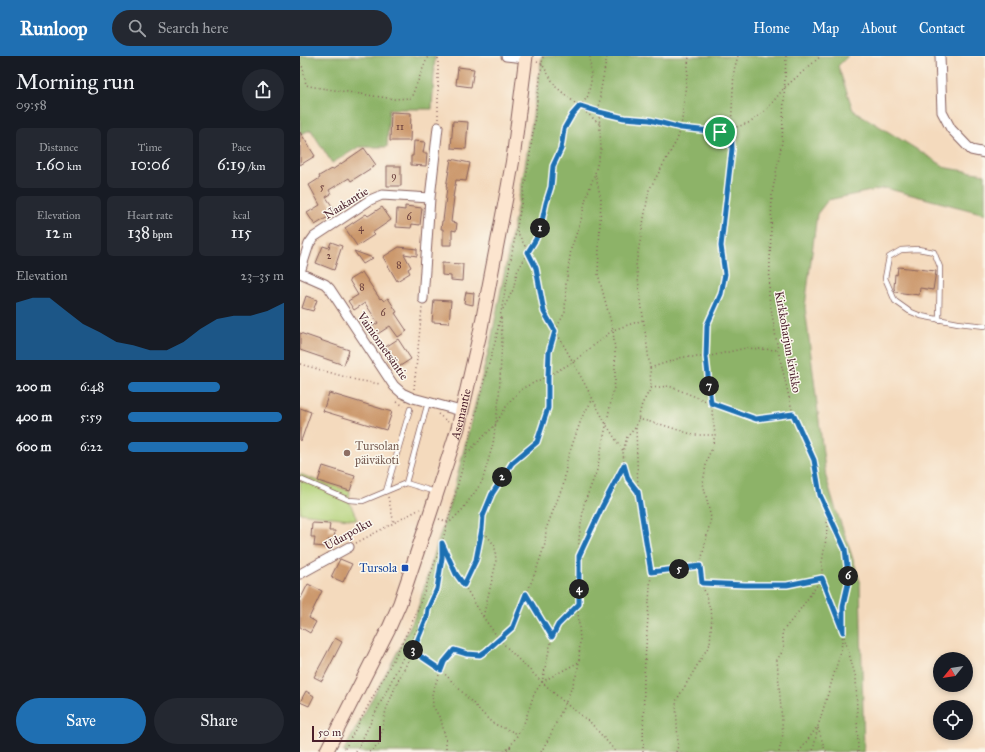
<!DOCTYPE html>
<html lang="en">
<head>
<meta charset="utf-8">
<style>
	:root { --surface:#171b24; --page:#242831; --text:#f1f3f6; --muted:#9ea1a6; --accent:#1f6fb2 }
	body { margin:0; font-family:"IM FELL Great Primer",serif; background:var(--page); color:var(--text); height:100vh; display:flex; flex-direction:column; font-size:15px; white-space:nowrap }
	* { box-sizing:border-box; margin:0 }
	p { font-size:13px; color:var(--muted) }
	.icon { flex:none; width:22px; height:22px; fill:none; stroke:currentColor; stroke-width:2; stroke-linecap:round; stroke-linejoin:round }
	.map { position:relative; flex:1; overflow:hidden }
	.sheet { display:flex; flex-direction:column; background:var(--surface); width:300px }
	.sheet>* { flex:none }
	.needle { width:26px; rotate:240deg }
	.tools { position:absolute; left:633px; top:596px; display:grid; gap:8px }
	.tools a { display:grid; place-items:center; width:40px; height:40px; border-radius:50%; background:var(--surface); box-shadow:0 2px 6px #0003; font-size:20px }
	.scale { position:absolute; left:12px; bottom:10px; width:69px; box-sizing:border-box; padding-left:4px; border:2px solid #4a1f2b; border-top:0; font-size:11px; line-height:14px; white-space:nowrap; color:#4a1f2b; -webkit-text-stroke:3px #fbf7ec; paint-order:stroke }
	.pin { position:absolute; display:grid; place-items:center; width:34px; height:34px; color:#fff; margin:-17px; border:2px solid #fff; border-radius:50%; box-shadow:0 1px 4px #0007 }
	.km { position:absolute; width:20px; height:20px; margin:-10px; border-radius:50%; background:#222; color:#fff; font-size:11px; line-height:20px; text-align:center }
	.round { display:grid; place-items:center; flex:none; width:42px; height:42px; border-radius:21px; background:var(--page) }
	.headline { display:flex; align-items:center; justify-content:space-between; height:68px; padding:0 16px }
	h1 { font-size:22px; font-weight:600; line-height:30px }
	.stats { display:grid; grid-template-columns:repeat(3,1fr); gap:6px; height:68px; padding:4px 16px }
	.stats div { display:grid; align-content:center; border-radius:6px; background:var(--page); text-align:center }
	.stats b { font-size:17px; font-weight:600 }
	.stats small { font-size:11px; font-weight:400 }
	.stats p { font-size:11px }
	.chart { height:112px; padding:8px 16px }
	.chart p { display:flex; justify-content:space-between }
	.chart svg { width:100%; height:72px; margin-top:4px; fill:var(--accent); opacity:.7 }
	.primary-button { display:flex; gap:8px; margin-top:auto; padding:8px 16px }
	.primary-button a { flex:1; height:46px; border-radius:24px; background:var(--accent); color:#fff; font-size:16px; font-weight:600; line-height:46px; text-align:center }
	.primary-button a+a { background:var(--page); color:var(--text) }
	ul { padding:0 16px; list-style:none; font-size:13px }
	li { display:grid; grid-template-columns:64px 48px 1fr; align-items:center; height:30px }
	li i { height:10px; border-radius:5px; background:var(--accent) }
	header { display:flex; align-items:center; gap:24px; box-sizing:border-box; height:56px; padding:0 20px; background:var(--accent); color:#fff }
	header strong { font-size:19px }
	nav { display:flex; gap:22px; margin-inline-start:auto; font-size:14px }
	.search { width:280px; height:36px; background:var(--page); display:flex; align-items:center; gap:10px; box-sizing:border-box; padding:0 14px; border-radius:22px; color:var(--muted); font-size:15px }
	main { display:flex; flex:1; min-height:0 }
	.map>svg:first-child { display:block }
	.green { fill:#b2d178; stroke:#7e7852 }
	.forest { fill:#8db368; stroke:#6c694a }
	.building { fill:#cc996d }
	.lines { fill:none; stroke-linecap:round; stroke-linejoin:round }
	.lane-casing { stroke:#86605e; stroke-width:6 }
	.street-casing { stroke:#86605e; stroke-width:11 }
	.secondary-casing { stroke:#86605e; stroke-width:15 }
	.path { stroke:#86605e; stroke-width:1.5; stroke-dasharray:1 3; stroke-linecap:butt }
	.lane { stroke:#fff; stroke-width:4.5 }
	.street { stroke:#fff; stroke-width:9 }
	.secondary { stroke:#fce5cf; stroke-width:13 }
	.route-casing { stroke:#fff; stroke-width:8 }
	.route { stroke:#1f6fb2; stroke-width:5 }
	.education-dot { fill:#8d6e63; stroke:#fbf7ec; stroke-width:1.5 }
	.transit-dot { fill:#1a4fb4; stroke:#fbf7ec; stroke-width:1.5 }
	.labels { text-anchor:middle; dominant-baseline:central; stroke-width:3; stroke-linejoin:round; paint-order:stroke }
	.number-label { font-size:10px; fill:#6a3e3c }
	.street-label { font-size:12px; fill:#4a1f2b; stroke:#fbf7ec }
	.education-label { font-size:12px; fill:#785e54; stroke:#fbf7ec; text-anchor:start }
	.transit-label { font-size:12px; fill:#164399; stroke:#fbf7ec; text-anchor:end }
</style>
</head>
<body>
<header>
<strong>Runloop</strong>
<div class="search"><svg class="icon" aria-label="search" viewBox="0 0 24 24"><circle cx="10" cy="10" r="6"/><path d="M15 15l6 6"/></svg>Search here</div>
<nav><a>Home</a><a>Map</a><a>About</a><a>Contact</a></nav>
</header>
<main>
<section class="sheet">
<div class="headline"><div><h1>Morning run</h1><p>09:58</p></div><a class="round"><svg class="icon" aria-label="share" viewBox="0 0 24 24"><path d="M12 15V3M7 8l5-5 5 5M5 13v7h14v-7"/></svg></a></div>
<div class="stats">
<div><p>Distance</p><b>1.60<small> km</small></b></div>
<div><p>Time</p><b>10:06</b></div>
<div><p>Pace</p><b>6:19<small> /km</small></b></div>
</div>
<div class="stats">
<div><p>Elevation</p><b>12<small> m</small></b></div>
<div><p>Heart rate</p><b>138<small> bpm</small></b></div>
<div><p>kcal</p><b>115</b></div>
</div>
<div class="chart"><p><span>Elevation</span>23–35 m</p>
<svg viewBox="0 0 160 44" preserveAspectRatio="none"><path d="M0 44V9L10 6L20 6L30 14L40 22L50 27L60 33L70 35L80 38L90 38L100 33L110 25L120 19L130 17L140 17L150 14L160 9V44z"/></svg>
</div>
<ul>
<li><b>200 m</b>6:48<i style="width:59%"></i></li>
<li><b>400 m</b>5:59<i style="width:99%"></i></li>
<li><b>600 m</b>6:22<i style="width:77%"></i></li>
</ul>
<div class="primary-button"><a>Save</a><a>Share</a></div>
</section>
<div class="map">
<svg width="685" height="696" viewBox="0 0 685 696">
	<rect width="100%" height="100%" fill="#fbf7ec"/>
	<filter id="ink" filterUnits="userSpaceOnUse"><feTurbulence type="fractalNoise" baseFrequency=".025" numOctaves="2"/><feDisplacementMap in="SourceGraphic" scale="8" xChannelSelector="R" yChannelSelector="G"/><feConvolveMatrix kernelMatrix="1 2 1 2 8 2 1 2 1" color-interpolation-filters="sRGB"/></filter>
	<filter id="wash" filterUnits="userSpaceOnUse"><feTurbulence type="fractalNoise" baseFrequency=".012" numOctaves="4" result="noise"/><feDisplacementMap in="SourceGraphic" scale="16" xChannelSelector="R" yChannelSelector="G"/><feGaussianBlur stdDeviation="0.9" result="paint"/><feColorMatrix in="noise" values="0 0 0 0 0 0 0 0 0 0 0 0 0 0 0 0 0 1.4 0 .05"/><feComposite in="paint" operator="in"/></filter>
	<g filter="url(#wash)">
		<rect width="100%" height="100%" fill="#f4dabd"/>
		<path class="green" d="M0,418L18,425L50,435L49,444L57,464L0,457Z"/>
		<path class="forest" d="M0,0H135L132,53H89L87,91H59L32,107L11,74L0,78Z
			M242,0H548L538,10L553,54L647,112L685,118V158L585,132L528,144L517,158L505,251L526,421L535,451L546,482L560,525L564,696H43L99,593L116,558L154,433L191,285L225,110Z"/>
		<g id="blocks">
			<path class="building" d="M158,11L174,13L171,31L156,29Z
				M91,56L111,57L110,85H90Z
				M153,65L168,66L166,93L151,92Z
				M0,76L15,100L0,109Z
				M114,85L125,86L123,97H127L126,110L111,109V100H113Z
				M64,92L76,109L51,125L49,122L29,134L31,138L26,141L36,156L15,169L7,157L20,149L9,129L20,122L19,120L31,113L32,114Z
				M151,103L170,107L166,125L156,124L153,141H154L151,166L157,167L156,175L152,174V189H143V173H141L142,165H143L146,140L147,131H146Z
				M87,110H101V130H87Z
				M105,150L122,152L120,169L112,168L111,172L96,171L97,153L105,154Z
				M82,151L91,164L72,177L74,179L57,190L45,172L66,158L68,160Z
				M31,186L42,190L34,214L16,207L23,190L29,192Z
				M99,191L117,193V200L104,198L111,211L108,213L110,217L97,225L83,201Z
				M54,195L73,202L63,208Z
				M142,207L163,208L162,225L151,224V220L142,219Z
				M598,211L636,215L633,234L620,232L619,239L595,236L594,232L595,218L597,219Z
				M62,216L80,243L81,242L84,245L88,242L97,256L95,257L107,275L98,281L90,270L73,281L68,273L78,267L65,247L54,254L48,245L58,239L49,224Z
				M166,236L174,237L173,249L164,247Z
				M6,240L17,244L13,255L2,252Z
				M134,244L151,245L149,267L132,266Z
				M0,277L49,294L44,309L0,294Z
				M98,283L111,303L97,312L95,309L92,310L88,303L90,302L84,292Z
				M29,337L92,356L86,374L23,355Z
				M0,352L11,356L1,385H0Z
				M23,410L55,420L50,435L18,425Z
				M12,467L30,468L29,475H35L34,484H28V491L14,490L15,481H11Z
				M40,503L52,508L43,526L31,521Z
				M8,528L22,535L9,562L16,566L10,577L0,571V544Z
				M35,582L42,586L22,625L14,621Z
				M6,635L14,640L9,650L0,646Z"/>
		</g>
	</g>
	<g filter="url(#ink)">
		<use href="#blocks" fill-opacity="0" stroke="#86605e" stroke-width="1"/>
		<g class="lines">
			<g class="lane-casing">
				<path id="lane" d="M639,264L640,211L634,196L618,193L601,194L589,201L585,222L595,245L609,255L621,260L658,267L685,270
					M0,423L49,444L63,445L106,427L135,436
					M106,427L128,346
					M86,435L110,353"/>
			</g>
			<g class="street-casing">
				<path id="street" d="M206,0L225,2
					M640,0L642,56L651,73L671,94L685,97
					M0,216L9,188L14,181L70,144L82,139L130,142
					M0,217L25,228L30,233L94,330L102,337L113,342L128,346L161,355
					M123,243L130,142L138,71
					M0,518L49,491"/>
			</g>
			<g class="secondary-casing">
				<g id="secondary">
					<path id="s1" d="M26,696L89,572L100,547L129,461L158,372L180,277L208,131L213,103L226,0"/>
				</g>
			</g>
			<path class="path" d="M486,0L482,86L472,138L469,240L478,294L493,358L514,404L520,439L545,493L547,510L548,528L543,550V576L541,595L531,628L518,670L513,696
				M237,6L242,8L256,31L300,68
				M0,7L3,12L6,29L14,31L94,43L111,42L128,0
				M280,51L299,56L324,61L350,64L381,72L420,76L431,73L451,66L468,52L484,32L521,0
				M138,63V0
				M217,175L228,196L236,212L245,256L273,306L306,368L323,395
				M203,253L213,234L217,216L236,183L242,165L246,147L251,131L253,110L261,93L264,73L272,59L280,51L288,40L291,25L290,0
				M0,308L56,324L80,328
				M350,312L383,301H406L446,292L478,294
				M351,332L369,330L411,347L456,363L493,358
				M114,333L122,252
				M97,346L104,350
				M138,358L148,366
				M338,363L363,369L394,379H415
				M335,372L327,381L323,395L324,409L328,423L338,436
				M167,397L195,369L209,346L223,332L248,320L273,306L313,274L343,264
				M88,441L94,467
				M528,458L526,483L522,506V522L542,574
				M139,463L148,466L151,465L162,454L182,426L193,388L199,342L202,283L201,261
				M182,473L195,490L196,507L183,561
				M56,487L120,453
				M142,487L156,518L164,529L183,561L199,583L218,603L242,626L265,647L291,667L316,696
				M280,498L302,451L324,409
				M352,516L400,510
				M402,527L445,529H487L522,522
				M164,529L176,504L182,473L183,460L192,439L212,407L237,386L248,352V320L249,296L255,275L265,256L266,228L271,193L281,164L286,142L295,117L301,93L299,56L300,38L307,0
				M543,577L556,622L558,696
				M252,581L258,569L278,549
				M113,595L141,614L192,667L218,678
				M242,626L249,622L279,606
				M518,672L525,694L527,696
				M210,691L212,696
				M43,696L99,593L116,558L142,487L166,398L171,376L185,321L196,283L229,106L243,0
				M56,696L137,533L142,502V489
				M69,696L79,688L86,654L96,629L113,595L127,561L128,554
				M146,696V684L141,664L133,650L132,637L144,606L154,594L167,598L180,599L186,595L213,571L237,512L245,488L246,473L264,427L267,404L282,361L293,343
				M204,696L210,691L218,678L225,665L234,638L242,626L252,581L226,538
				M241,696L249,682L268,641L277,617L279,606L280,584L278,555L279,548V482L284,448L297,414L315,326V295L313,274L298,218L301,143L295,117
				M343,696L344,620L351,516L338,436L336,371L342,348L351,332L350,312L336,208L349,134L377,84L381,72L389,0
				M376,696L378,690L376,645L410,588L412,559L402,527L400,510L411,462L403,427L407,403L412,392L415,379L406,301L407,269L421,238L425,218L421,190L432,93L431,73L434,14L438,0
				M479,696L483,678L477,604L484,593L482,576L499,555L522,522
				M499,696L517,671"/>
			<use href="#lane" class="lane"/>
			<use href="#street" class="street"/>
			<use href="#secondary" class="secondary"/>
		</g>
	</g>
	<g class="lines" filter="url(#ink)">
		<g class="route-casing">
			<path id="route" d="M280,50L299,56L324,62L350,64L381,72L420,76L431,73L432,93L421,190L425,218L421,238L407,269L406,301L411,347L456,363L493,358L514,404L520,439L545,493L547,510L548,528L543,550V576L522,522L487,529H445L402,527L400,510L351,516L338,436L328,423L324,409L302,451L279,500V548L258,569L252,581L226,538L213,571L186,595L180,599L167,598L154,594L144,606L141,614L113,595L127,561L128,553L137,533L142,502V487L156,518L164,529L176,504L182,473L183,460L192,438L212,407L237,386L248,352V320L249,296L255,275L244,256L236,212L228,196L236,183L242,165L246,147L251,131L253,110L261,93L264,73L272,59Z"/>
		</g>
		<use href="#route" class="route"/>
	</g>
	<circle class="education-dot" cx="47" cy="397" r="4"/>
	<rect class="transit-dot" x="101" y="508" width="8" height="8" rx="2"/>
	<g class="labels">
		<g class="number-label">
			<text x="100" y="71">11</text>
			<text x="94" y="120">9</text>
			<text x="22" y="131">5</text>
			<text x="109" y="161">6</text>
			<text x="61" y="172">4</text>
			<text x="29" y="200">2</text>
			<text x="99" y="209">8</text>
			<text x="62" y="231">8</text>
			<text x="83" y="257">6</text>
		</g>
		<g class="street-label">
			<text transform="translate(46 147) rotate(-32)">Naakantie</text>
			<text transform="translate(488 286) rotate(80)">Kirkkoharjun kivikko</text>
			<text transform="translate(83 290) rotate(55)">Vainiometsäntie</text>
			<text stroke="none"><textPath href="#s1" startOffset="365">Asemantie</textPath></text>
			<text transform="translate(48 478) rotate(-29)">Udarpolku</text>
		</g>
		<g class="education-label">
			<text x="55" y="390">Tursolan<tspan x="55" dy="14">päiväkoti</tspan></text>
		</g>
		<g class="transit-label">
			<text x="97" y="512">Tursola</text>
		</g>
	</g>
</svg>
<div class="tools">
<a><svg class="needle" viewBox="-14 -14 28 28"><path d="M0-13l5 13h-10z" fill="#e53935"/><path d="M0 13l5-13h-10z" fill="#9ea1a6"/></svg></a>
<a><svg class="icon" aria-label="locate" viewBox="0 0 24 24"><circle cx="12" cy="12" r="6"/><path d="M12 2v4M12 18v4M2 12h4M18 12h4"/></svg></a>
</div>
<div class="scale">50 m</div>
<div class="pin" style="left:420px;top:76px;background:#1e9e55"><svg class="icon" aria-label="arrive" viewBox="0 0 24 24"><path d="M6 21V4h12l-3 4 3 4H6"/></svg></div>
<b class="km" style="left:240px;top:172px">1</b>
<b class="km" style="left:202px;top:421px">2</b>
<b class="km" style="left:113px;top:594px">3</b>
<b class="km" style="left:279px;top:533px">4</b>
<b class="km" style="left:379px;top:513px">5</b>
<b class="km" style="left:548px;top:520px">6</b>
<b class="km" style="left:409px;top:330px">7</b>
</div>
</main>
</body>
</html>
